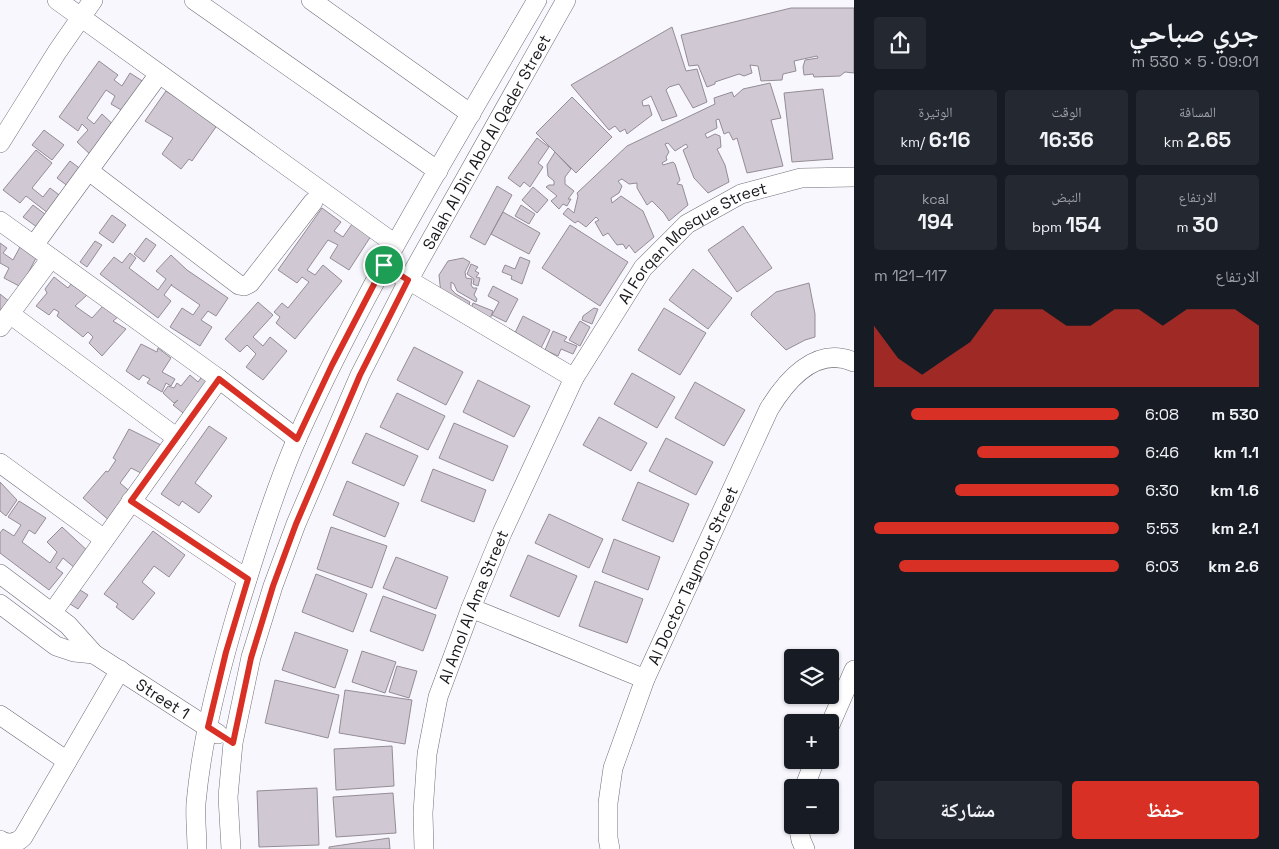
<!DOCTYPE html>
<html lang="ar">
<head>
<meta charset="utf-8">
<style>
	:root { --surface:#171b24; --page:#242831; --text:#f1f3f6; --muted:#9ea1a6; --accent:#d93025 }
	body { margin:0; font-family:"Space Grotesk","Noto Naskh Arabic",sans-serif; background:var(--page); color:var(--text); direction:rtl; height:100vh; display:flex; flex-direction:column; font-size:19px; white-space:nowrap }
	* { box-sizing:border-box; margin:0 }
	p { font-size:16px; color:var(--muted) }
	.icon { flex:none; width:28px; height:28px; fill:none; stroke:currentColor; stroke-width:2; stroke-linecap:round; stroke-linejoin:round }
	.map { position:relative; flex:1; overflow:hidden; direction:ltr }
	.drawer { display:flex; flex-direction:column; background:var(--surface); width:425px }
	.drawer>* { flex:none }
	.tools { position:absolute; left:784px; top:649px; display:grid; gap:10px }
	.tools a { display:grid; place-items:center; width:55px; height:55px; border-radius:5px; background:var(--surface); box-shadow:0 1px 4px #0004; font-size:25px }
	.pin { position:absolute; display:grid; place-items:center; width:42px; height:42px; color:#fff; margin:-21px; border:2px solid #fff; border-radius:50%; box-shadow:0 1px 5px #0007 }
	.round { display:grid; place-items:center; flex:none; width:52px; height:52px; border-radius:5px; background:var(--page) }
	.headline { display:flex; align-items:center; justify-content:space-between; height:85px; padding:0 20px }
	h1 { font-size:28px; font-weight:700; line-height:38px }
	.figures { display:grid; grid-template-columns:repeat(3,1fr); gap:8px; height:85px; padding:5px 20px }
	.figures div { display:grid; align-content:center; border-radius:5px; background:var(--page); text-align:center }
	.figures b { font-size:21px; font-weight:700 }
	.figures small { font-size:14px; font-weight:400 }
	.figures p { font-size:14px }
	.chart { height:140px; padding:10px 20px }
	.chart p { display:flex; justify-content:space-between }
	.chart svg { width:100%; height:90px; margin-top:5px; fill:var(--accent); opacity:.7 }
	.primary-button { display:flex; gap:10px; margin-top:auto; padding:10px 20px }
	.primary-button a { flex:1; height:58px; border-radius:5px; background:var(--accent); color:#fff; font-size:20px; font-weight:700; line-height:58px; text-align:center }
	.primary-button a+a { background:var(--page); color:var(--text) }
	ul { padding:0 20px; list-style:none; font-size:16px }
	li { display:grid; grid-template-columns:80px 60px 1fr; align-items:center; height:38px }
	li i { height:12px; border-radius:6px; background:var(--accent) }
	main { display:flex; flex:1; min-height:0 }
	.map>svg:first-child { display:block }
	.building { fill:#d0c8d2; stroke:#948c96 }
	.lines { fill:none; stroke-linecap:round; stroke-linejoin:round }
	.minor-casing { stroke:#716e78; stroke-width:20 }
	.minor { stroke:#fff; stroke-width:19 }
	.route-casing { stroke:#fff; stroke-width:10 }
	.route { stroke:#d93025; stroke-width:6 }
	.labels { text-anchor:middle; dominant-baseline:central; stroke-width:5; stroke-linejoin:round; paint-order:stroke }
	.street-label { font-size:16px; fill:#18171b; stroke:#fff }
</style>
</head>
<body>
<main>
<section class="drawer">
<div class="headline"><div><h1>جري صباحي</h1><p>09:01 · 5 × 530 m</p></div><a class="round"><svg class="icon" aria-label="share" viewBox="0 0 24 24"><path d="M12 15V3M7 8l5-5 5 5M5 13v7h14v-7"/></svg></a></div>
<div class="figures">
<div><p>المسافة</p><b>2.65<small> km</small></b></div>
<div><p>الوقت</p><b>16:36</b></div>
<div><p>الوتيرة</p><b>6:16<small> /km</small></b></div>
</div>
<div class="figures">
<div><p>الارتفاع</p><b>30<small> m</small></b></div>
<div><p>النبض</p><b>154<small> bpm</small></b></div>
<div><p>kcal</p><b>194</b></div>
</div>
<div class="chart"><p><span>الارتفاع</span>117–121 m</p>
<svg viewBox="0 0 160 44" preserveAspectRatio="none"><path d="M0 44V14L10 30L20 38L30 30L40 22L50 6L60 6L70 6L80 14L90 14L100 6L110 6L120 14L130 6L140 6L150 6L160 14V44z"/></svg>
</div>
<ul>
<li><b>530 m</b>6:08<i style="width:85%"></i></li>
<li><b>1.1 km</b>6:46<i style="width:58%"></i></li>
<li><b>1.6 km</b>6:30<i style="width:67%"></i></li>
<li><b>2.1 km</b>5:53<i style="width:100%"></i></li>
<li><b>2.6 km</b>6:03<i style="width:90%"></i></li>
</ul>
<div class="primary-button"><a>حفظ</a><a>مشاركة</a></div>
</section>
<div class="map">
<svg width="854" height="849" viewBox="0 0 854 849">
	<rect width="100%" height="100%" fill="#f9f7fe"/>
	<path class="building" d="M791,8H854V73L845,72L840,76L814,77L813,74L804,75L803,67L805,60L818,58L817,56L794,61L796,71L783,74L782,80L761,81L758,66L750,65L752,73L744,76L739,74L715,82V84L707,87L698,65L689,66L681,35Z
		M672,27L686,71L697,69L707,102L693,108L679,84L669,87L666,90L677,116L662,121L651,96L642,101L643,106L649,105L652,115L627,134L625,129L620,132L615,126L609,130L571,85Z
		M99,61L118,75L114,80L122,86L130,73L147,84L128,114L111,104L115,96L106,90L87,118L94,124L102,114L118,129L93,157L77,142L88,130L82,124L78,131L59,117Z
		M770,83L781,118L771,120L783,166L747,173L737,138L733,140L729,132L724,134L719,119L716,120L717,128L705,134L707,138L715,134L720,136L721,147L717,149L725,165L729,182L708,193L694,178L683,150L688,147L686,144L675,151L668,143L665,144L669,152L666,157L667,160L662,163L663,165L673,162L675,164L680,180L677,184L682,185L688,205L669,221L664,213L652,201L647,205L637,188V183L629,184L622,179L618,181L622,186L619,193L611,198L612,203L621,196L643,211L654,237L635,253L629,245L626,249L623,244L617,245L608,233L603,236L595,222L599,220L596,217L586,227L578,221L575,223L563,214L568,208L574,213L578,196L577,193L627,146L715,104L714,98L732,92L734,97L743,89Z
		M823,89L833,159L792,162L784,93Z
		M166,91L218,124L192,161L189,159L181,169L162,154L173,138L145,121Z
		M572,97L612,137L576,173L536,133Z
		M44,130L64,145L52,160L32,145Z
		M537,138L549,147L538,163L543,167L530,187L524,182L520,187L508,178Z
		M36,150L52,163L32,188L43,197L50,188L66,200L53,217L26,196L20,203L3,190Z
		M555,152L571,169L565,177V184L574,191L568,199H571L567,206L563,204L559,209L551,201L557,196L546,187L549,185H554V181L548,176L547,165Z
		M70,161L86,173L73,190L57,178Z
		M497,186L512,195L485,245L470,237Z
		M533,187L548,200L537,213L522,200Z
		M33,205L50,218L41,230L23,217Z
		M521,205L535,214L529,224L515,216Z
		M322,208L341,222L334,231L343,237L352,224L371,236L349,270L330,258L338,245L328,240L307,270L315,275L323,265L342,281L295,339L276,323L280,317L274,312L282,303L288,308L309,282L302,277L297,283L278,270Z
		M503,212L540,233L529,254L491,234Z
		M112,215L126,225L113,243L99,233Z
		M570,225L628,262L600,306L542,268Z
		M743,226L772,268L737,292L708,250Z
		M146,238L156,245L144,262L134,254Z
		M95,241L102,245L87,267L80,262Z
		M0,243L7,248L3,253L13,260L20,247L37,256L21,287L4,278L9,268L0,263Z
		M130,253L136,258L129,268L158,290L166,279L156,271L171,255L187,270L228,298L216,316L208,311L201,320L212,327L200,346L170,327L182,308L193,315L200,305L171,285L172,284L164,295L171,301L158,318L100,274L114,257L122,263Z
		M520,257L530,261L522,284L511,279L512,276L502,272L505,265L515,269Z
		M463,258L470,262L465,272L466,278L472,279L471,285L473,288H477L474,295L477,299L476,302L457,291L454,284L451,282V289L456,294L470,302L467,310L441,294L439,275L448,261Z
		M471,264L478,267L475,271L479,273L476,277L480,278L478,286L473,284L474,279L467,274Z
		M693,269L732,298L708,329L669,300Z
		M54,277L68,288L71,284L87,295L75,306L92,318L103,306L119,316L113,321L126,329L102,356L89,343L93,337L88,332L83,337L57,316L59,312L54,309L49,315L36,306L47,293L45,289Z
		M809,283L815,314V337L805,340L786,350L751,315L752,312L776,292Z
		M493,286L518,299L506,322L492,315L499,302L488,296Z
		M0,294L10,302L0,313Z
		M258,302L273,315L253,337L263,346L270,337L287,351L263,380L246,367L256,354L247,345L240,352L225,339Z
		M473,303L493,311L490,319L470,311Z
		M594,308L598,309L592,324L582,320L583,316Z
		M664,308L706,333L680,375L638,350Z
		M523,316L550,330L541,348L514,335Z
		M580,321L590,327L580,346L569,340Z
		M553,331L567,337L564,341L577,346L573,354L561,349L558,356L545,350Z
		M141,344L157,352L158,348L171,358L162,372L175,379L171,386L166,383L162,392L147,383L150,379L143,375L139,380L126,371Z
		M414,347L463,372L446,405L397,380Z
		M206,371L216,381L187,416L173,405L178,400L174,403L163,393L168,386L174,388L177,383L181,386L190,375L198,382Z
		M632,373L675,397L657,428L614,404Z
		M478,380L530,406L514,437L463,412Z
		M695,382L745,410L724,446L675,418Z
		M397,393L445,416L428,450L380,427Z
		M599,417L647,443L631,471L583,445Z
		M454,423L508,446L493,481L439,458Z
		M209,426L227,438L195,483L212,496L199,513L182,501L179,506L161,494Z
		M129,429L163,446L147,476L131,468L120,483L133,494L110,521L83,498L106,471L108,472L116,460L113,458Z
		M366,433L418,456L404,486L352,463Z
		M666,438L713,462L696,495L649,471Z
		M433,469L486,490L474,522L421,501Z
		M347,481L399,503L385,537L333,515Z
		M0,482L17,500L6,516L0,511Z
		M638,482L689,504L673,542L622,520Z
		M19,501L46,518L35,534L29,530L22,542L50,563L57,552L47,542L62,527L91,554L76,569L63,558L56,568L63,573L49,590L0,553V533L3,529L14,536L21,525L8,517Z
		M549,514L603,539L589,568L535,543Z
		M331,527L387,546L372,588L317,569Z
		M153,531L185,555L169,577L154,566L142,582L155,593L133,620L116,607L118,604L104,594Z
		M614,539L660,557L648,590L602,572Z
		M528,555L577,576L559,617L510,596Z
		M396,557L448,577L436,609L383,588Z
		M316,574L367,594L353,632L302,612Z
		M595,581L643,599L627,643L579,626Z
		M77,588L88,595L78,609L67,602Z
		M383,596L436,615L423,651L370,631Z
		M295,632L348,650L335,688L282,670Z
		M362,651L396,662L385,693L352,682Z
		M397,666L417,671L409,698L389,692Z
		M275,680L339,695L328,738L265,723Z
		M345,690L412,700L405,744L339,733Z
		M392,746L394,786L336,790L334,749Z
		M317,788L319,845L259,847L257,791Z
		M393,793L396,833L336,837L333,797Z
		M389,838L390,849H329V847Z"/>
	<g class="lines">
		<g class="minor-casing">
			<g id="minor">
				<path d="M57,0L395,244"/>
				<path d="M194,0L438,171"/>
				<path d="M311,0L471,114"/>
				<path d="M0,143L57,52L93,0"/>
				<path d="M89,171L239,285L244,286L250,283L313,202"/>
				<path d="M0,221L219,379L297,439"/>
				<path d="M34,245L159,74"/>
				<path d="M383,265L574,378"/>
				<path d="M10,314L177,438"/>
				<path d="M0,327L51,258"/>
				<path d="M0,463L104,539"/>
				<path d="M131,501L247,579"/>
				<path id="s1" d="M0,574L68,625L94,654L218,734"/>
				<path d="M0,604L56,646L74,652L94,654"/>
				<path d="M471,608L645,679"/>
				<path d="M52,613L219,379"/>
				<path d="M0,715L67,761"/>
				<path d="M830,725L854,670"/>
				<path d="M804,788L815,760"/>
				<path d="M798,825L801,840L805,849"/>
				<path d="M0,840C8,845 16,844 23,837L120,670"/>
				<path d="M197,849C197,834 195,818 196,803C202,738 219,674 237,612C255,554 274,491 298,436C366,285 454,143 537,0"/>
				<path id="s2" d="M231,849L228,797L233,743L251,657L273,586L296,524L360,375L409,279L566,0"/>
				<path id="s3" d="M424,849L423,813L427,754L438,697L471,608L502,533L574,378L643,268L687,224L741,194L801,178L854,177"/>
				<path id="s4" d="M610,849L608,838V803L613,768L645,679L769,409C786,381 816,345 854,362"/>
			</g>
		</g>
		<use href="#minor" class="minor"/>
	</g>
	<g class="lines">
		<g class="route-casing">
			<path id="route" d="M384,265L408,280L360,375L296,524L273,586L251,658L233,743L208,727L226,652L248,579L131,501L219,379L297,439L332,365Z"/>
		</g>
		<use href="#route" class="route"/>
	</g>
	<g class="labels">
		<g class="street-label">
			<text stroke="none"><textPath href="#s2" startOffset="762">Salah Al Din Abd Al Qader Street</textPath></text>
			<text stroke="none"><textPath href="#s3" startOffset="685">Al Forqan Mosque Street</textPath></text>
			<text stroke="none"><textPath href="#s4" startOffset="290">Al Doctor Taymour Street</textPath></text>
			<text stroke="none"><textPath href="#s3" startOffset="250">Al Amol Al Ama Street</textPath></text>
			<text stroke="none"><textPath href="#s1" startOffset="206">Street 1</textPath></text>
		</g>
	</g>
</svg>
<div class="tools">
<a><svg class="icon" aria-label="layers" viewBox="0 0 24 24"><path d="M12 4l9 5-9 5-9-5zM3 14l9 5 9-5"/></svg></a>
<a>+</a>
<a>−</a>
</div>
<div class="pin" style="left:384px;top:265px;background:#1e9e55"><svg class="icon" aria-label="arrive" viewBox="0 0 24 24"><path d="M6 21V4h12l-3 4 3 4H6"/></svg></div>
</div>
</main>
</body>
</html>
